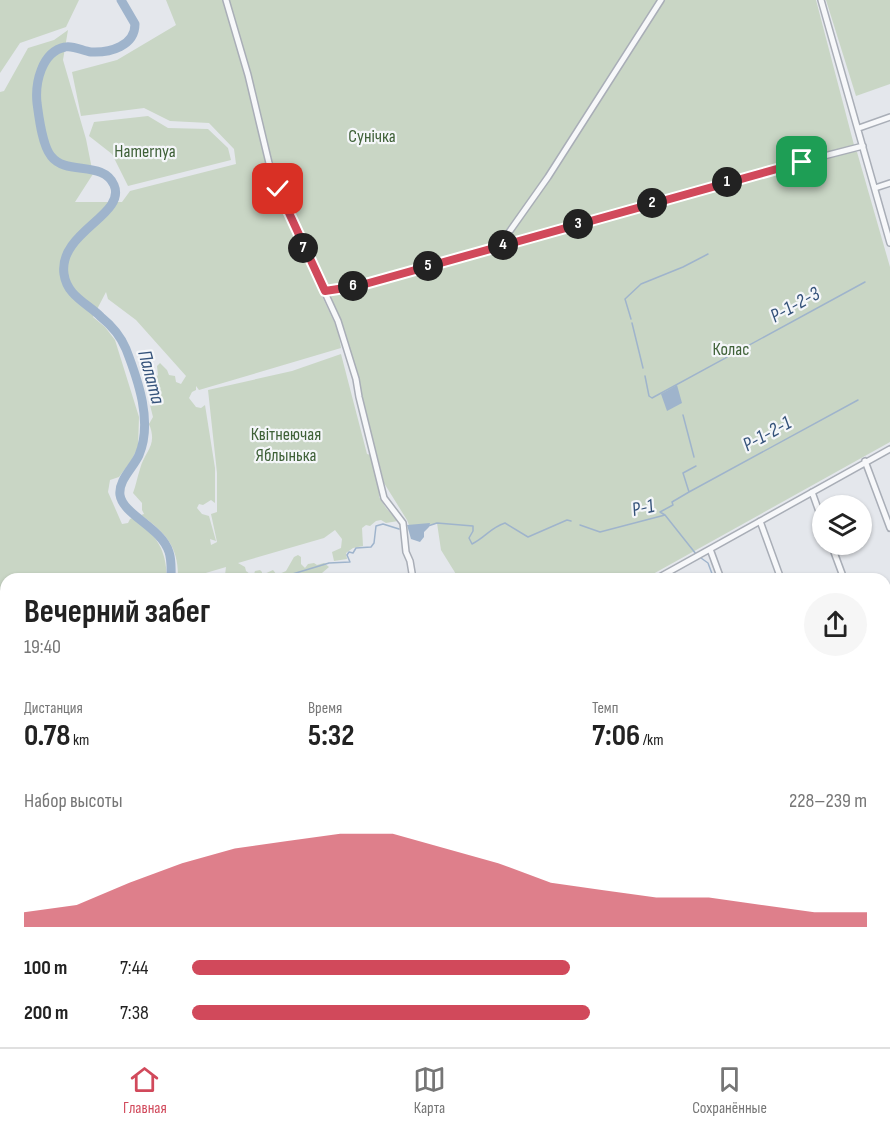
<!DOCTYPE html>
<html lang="ru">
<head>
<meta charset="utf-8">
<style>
	:root { --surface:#fff; --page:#f6f6f6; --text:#222; --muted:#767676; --line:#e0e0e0; --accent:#d1495b }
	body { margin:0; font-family:"Sofia Sans Condensed",sans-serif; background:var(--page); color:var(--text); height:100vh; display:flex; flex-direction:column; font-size:22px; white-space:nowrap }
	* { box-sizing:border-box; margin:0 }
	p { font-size:20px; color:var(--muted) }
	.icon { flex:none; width:33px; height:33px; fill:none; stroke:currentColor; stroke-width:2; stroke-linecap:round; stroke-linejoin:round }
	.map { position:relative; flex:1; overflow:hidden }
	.drawer { position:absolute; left:0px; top:573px; width:891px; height:474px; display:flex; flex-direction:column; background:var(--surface); border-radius:18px 18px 0 0; box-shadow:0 2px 4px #0004 }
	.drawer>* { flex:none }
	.fabs { position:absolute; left:812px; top:495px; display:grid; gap:12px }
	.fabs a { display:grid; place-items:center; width:60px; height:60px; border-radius:50%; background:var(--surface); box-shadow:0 2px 4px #0004; font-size:30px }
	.pin { position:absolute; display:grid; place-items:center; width:51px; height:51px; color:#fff; margin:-26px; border-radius:12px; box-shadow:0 3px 9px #0006 }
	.km { position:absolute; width:30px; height:30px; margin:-15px; border-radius:50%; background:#222; color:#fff; font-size:16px; line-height:30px; text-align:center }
	.round { display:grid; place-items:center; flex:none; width:63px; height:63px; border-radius:32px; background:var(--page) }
	.head { display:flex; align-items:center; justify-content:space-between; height:102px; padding:0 24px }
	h1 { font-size:33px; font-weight:700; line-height:45px }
	.metrics { display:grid; grid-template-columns:repeat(3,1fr); gap:9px; height:102px; padding:6px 24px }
	.metrics div { display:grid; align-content:center }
	.metrics b { font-size:30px; font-weight:700 }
	.metrics small { font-size:16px; font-weight:400 }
	.metrics p { font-size:16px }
	.chart { height:168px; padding:12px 24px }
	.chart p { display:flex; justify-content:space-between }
	.chart svg { width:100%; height:108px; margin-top:6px; fill:var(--accent); opacity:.7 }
	ul { padding:0 24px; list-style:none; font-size:20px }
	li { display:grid; grid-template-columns:96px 72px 1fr; align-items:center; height:45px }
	li i { height:15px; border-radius:8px; background:var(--accent) }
	.tabs { display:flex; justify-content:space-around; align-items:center; height:84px; border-top:2px solid var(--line); background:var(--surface); font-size:16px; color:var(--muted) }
	.tabs a { display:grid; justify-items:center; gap:3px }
	.tabs .selected { color:var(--accent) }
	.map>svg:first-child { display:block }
	.green { fill:#c9d6c5 }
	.water { fill:#9fb4cc }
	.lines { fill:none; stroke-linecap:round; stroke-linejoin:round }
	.stream { stroke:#9fb4cc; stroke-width:1.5 }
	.river { stroke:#9fb4cc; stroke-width:9 }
	.street-casing { stroke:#a9aeb7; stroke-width:8 }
	.street { stroke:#f7f8fa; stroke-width:5 }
	.route-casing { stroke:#fff; stroke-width:12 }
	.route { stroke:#d1495b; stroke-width:8 }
	.labels { text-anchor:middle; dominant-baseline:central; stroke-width:4.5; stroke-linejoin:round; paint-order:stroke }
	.park-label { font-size:18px; fill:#3f6138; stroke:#f4f6f9 }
	.water-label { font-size:20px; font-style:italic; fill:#34527a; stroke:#f4f6f9 }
</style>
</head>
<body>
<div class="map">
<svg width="890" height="1047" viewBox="0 0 890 1047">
	<rect width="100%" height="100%" fill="#e4e7ec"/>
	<path class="green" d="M0,0H79L66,27L20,43L0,73Z
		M166,0H816L854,145L353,284L321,290L320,292L338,330L341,348L199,390L196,386V390L192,392L189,398L196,407L201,408L205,405L215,468V503L211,500L203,505L199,504L197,508L202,514L209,516L216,541L210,539L211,545L217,542L211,514L217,512V473L208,390L292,371L341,354L367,454L371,455L381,493L379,497L386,508L398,521L386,523L381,520L376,521L370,526L366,525L362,528L363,546L353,548L346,553L347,559L334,561L332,552L341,548L342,539L335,530L324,538L238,563L245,567L246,571L250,574L249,577H253L255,571L260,570L262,572V575L273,570L277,575L286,571L294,557L298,555L301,557V564L305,568L308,564L314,563L317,565L324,563L329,567L322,573V579H306L304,575H301L299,579H229L225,575L226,567L199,575V578L178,579C179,547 166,533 141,515L144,514L142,510V503L133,493C136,485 137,478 140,469C145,450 158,446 149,424L153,417L150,405L158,399V391L153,380L158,375L157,366L160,363L167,370L169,375L175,376L176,382L181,384L186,376L136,320L108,299L106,292L93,317L105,327L115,340L139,417L138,447L131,461L119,477L110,480L108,492L122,524L128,523L130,519L134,517C157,537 166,548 167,579H6V664L0,657V92L4,91L28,48L54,40L68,30L63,60L86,139L93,174L75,202H122L130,191L236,164L234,149L209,123L170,121L144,108L81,116L72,72L117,60L176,25Z
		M826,0H890V84L856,96Z
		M148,116L168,128L208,129L228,148L231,160L128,186L112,154L89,136L94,122Z
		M853,151L857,152L890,267V442L644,579H459L441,550L437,523L411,530L407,520L384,483L350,348L330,295L528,242Z
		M0,711L6,715V1041H242L240,1047H26L16,1045L0,1047Z
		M885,787L890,801V865L885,866Z
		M890,979V1043L888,1041L884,1042L881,1047H878L874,1041H885V983Z
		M422,1041H443L445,1045L441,1047H416Z
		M755,1041H826V1047H754Z"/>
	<path class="water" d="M677,385L682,403L667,411L661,394Z
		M430,523L429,527L424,532V537L420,542L411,539L407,525Z"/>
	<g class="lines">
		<path class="stream" d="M631,319L625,299L641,284L683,267L708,254
			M632,323L643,368
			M645,376L649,396L652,398L865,282
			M683,415L694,457
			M689,492L858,400
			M665,515L660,512L673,505L672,502L689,492L683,473L696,466
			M580,525L600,532L665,515L696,554
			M428,526L437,523L473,526V531L469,538L472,544C487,536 490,528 505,523L528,537L567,520L571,521
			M701,558L708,563L714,579
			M276,579L329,563L350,562L347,555L349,552L353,553L356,548L371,547L374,543L376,526L383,524L399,529
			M885,781L890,779"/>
		<path class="river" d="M121,0L135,24C135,46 110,53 91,52C83,51 73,45 65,47C41,52 35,84 37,103C39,117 42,145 51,156C66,176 103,160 114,185C127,215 58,232 64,274C67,296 87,303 101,317C111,325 121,337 126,349C138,380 153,422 139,455C134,467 118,480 120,495C123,515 161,527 169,552C172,561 171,570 171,579
			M0,664L6,673"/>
		<g class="street-casing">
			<path id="street" d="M226,0L248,75L269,163L277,189L338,321L356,379L359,397L384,498L403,523L406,552L410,561L413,579
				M821,0L890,243
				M859,128L890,117
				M875,188L890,183
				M500,245L548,177L661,0
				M325,291L358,286L758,173L863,146
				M865,461L890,528
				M812,492L822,520
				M760,521L781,579
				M831,544L844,579
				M710,549L721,579
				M656,579L890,449
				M885,641L890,640
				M885,690L890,704
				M885,775L890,773
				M496,1041L497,1047
				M567,1041L569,1047
				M631,1041L632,1047
				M243,1047L245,1041
				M408,1047L417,1041
				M749,1047L750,1041"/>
		</g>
		<use href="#street" class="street"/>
	</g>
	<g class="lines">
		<g class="route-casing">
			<path id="route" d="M278,189L325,291L358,286L802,162"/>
		</g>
		<use href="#route" class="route"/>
	</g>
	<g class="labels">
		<g class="park-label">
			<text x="372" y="136">Сунічка</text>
			<text x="145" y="151">Hamernya</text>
			<text x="731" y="349">Колас</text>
			<text x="286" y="434">Квітнеючая<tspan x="286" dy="21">Яблынька</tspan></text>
		</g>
		<g class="water-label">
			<text transform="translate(795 305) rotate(-29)">P-1-2-3</text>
			<text transform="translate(151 377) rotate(75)">Палата</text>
			<text transform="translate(767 434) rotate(-29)">P-1-2-1</text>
			<text transform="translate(643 508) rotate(-13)">P-1</text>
		</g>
	</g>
</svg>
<div class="fabs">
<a><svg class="icon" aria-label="layers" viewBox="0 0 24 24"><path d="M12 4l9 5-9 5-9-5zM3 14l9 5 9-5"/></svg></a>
</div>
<div class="pin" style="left:802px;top:162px;background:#1e9e55"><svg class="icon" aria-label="arrive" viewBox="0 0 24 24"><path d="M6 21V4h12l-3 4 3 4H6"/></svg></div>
<div class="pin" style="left:278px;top:189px;background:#d93025"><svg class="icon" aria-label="check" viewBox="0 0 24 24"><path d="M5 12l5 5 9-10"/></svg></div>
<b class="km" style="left:727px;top:182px">1</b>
<b class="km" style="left:652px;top:203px">2</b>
<b class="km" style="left:578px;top:224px">3</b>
<b class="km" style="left:503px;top:245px">4</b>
<b class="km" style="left:428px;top:266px">5</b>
<b class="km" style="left:353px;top:286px">6</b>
<b class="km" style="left:303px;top:248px">7</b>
<section class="drawer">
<div class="head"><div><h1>Вечерний забег</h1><p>19:40</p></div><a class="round"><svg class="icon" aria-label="share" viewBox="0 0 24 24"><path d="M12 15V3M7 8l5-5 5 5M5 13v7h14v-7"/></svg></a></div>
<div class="metrics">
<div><p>Дистанция</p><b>0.78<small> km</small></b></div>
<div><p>Время</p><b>5:32</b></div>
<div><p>Темп</p><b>7:06<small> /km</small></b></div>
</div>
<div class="chart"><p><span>Набор высоты</span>228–239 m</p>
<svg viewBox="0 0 160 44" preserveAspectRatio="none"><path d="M0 44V38L10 35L20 26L30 18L40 12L50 9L60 6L70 6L80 12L90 18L100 26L110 29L120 32L130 32L140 35L150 38L160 38V44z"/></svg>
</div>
<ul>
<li><b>100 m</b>7:44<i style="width:56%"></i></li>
<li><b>200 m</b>7:38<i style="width:59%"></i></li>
</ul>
</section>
</div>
<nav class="tabs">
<a class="selected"><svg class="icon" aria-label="home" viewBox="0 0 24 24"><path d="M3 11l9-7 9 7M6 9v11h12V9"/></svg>Главная</a>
<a><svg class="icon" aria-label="map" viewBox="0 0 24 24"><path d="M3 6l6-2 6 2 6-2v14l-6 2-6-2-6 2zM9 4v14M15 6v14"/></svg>Карта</a>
<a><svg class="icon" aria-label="saved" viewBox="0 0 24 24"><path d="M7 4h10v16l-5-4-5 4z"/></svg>Сохранённые</a>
</nav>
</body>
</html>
